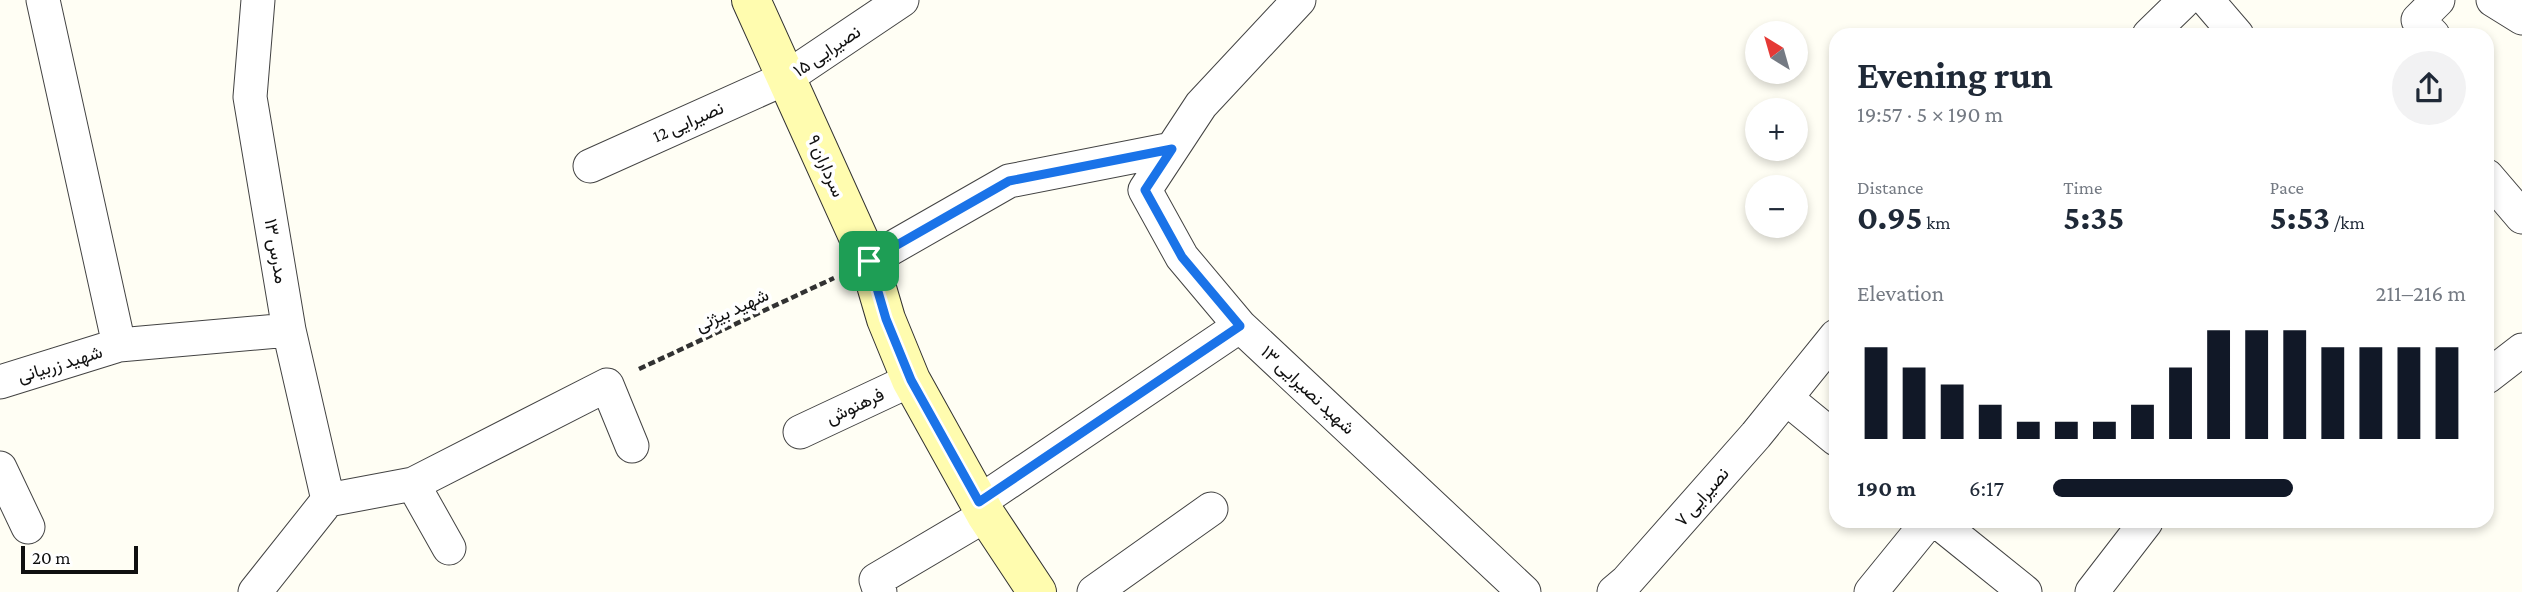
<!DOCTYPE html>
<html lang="en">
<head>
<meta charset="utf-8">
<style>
	:root { --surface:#fff; --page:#f2f2f3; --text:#1f2937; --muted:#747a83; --accent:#111827 }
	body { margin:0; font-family:"Crimson Pro",Vazirmatn,serif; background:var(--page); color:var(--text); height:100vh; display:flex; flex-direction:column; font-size:26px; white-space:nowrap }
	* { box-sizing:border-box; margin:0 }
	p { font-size:23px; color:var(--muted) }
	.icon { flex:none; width:38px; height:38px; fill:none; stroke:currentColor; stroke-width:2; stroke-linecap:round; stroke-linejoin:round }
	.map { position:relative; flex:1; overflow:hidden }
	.details { position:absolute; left:1829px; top:28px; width:665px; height:500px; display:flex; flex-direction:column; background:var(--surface); border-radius:21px; box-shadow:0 4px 10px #0003 }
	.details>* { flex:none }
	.needle { width:46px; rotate:323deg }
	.tools { position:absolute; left:1745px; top:21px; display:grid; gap:14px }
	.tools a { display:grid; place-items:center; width:63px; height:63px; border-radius:50%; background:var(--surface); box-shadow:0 4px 10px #0003; font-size:35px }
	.scale { position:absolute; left:21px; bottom:18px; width:117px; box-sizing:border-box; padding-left:7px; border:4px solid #101010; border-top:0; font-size:19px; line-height:24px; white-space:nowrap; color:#101010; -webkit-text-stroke:5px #fff; paint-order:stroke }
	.pin { position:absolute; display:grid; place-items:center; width:60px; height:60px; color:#fff; margin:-30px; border-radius:14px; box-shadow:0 4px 10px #0006 }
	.round { display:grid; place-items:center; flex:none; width:74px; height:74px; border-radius:37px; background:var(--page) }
	.summary { display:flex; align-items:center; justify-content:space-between; height:119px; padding:0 28px }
	h1 { font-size:38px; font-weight:700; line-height:52px }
	.stats { display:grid; grid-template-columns:repeat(3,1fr); gap:10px; height:119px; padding:7px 28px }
	.stats div { display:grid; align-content:center }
	.stats b { font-size:35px; font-weight:700 }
	.stats small { font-size:19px; font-weight:400 }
	.stats p { font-size:19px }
	.chart { height:196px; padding:14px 28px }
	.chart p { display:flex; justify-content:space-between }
	.chart svg { width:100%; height:126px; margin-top:7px; stroke:var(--accent); stroke-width:6 }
	ul { padding:0 28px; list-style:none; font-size:23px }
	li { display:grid; grid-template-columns:112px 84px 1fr; align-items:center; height:52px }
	li i { height:18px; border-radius:9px; background:var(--accent) }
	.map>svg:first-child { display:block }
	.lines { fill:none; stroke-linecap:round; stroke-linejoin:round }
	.street-casing { stroke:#434343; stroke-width:35 }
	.secondary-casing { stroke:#323232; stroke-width:40 }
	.path { stroke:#323232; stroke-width:4.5; stroke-dasharray:7 3.5; stroke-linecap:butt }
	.street { stroke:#fff; stroke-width:33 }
	.secondary { stroke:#fffcaf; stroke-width:38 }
	.route-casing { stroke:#fff; stroke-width:14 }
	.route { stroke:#1a73e8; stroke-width:9 }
	.labels { text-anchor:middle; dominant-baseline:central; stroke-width:7; stroke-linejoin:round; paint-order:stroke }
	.street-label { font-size:18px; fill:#101010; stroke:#fff }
</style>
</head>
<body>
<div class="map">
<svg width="2522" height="592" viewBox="0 0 2522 592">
	<rect width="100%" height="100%" fill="#fffef4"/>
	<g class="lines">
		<g class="street-casing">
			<path id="street" d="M43,0L119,345
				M258,0L250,97L289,330L328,500
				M1299,0L1201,105L1145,190L1182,257L1240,326L1524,592
				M2207,0L2237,35
				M2493,0L2522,18
				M2149,35L2185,0
				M2433,35L2418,20L2438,0
				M590,166L786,78L902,0
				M2487,176L2522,217
				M869,261L1009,181L1172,149
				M2487,377L2522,350
				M0,382L119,345L289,330
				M1786,398L1836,439
				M800,432L911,380
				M0,468L28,527
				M413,484L607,385L632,446
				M979,502L1240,326
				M1938,522L2025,592
				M255,592L328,500L413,484L449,548
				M880,592L876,580L986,515
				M1094,592L1211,509
				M1614,592L1627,581L1756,435L1836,336
				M1871,592L1928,522
				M2092,592L2146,522"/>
		</g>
		<g class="secondary-casing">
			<path id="secondary" d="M751,0L869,261L886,319L911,380L986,515L1037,592"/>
		</g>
		<path class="path" d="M639,369L834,278"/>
		<use href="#street" class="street"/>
		<use href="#secondary" class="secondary"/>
	</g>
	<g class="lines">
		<g class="route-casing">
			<path id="route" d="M1172,149L1145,190L1182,257L1240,326L979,502L911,380L886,319L869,261L1009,181Z"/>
		</g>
		<use href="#route" class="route"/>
	</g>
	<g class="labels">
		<g class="street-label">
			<text transform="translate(827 51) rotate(-34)">نصیرایی ۱۵</text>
			<text transform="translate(688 122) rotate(-24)">نصیرایی 12</text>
			<text transform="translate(826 166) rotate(66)">سرداران ۹</text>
			<text transform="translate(276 251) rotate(80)">مدرس ۱۳</text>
			<text transform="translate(732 310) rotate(-25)">شهید بیژنی</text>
			<text transform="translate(60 364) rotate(-17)">شهید زربیانی</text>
			<text transform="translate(1308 390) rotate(43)">شهید نصیرایی ۱۳</text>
			<text transform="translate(855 406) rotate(-25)">فرهنوش</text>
			<text transform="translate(1702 497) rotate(-49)">نصیرایی ۷</text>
		</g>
	</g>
</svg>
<div class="tools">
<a><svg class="needle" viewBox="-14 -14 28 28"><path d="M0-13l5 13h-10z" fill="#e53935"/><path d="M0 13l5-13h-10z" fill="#747a83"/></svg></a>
<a>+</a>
<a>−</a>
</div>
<div class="scale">20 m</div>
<div class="pin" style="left:869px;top:261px;background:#1e9e55"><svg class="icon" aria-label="arrive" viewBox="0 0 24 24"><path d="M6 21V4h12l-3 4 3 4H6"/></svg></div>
<section class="details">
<div class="summary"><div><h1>Evening run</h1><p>19:57 · 5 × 190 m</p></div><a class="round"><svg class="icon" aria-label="share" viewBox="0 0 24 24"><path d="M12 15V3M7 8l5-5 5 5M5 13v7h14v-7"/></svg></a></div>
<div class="stats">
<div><p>Distance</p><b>0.95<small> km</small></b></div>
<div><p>Time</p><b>5:35</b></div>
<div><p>Pace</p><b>5:53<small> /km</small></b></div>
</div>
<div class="chart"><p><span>Elevation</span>211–216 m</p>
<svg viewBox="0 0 160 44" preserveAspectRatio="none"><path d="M5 44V12M15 44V19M25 44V25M35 44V32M45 44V38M55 44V38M65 44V38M75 44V32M85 44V19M95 44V6M105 44V6M115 44V6M125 44V12M135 44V12M145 44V12M155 44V12"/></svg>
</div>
<ul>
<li><b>190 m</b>6:17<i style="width:58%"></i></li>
</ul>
</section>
</div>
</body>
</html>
